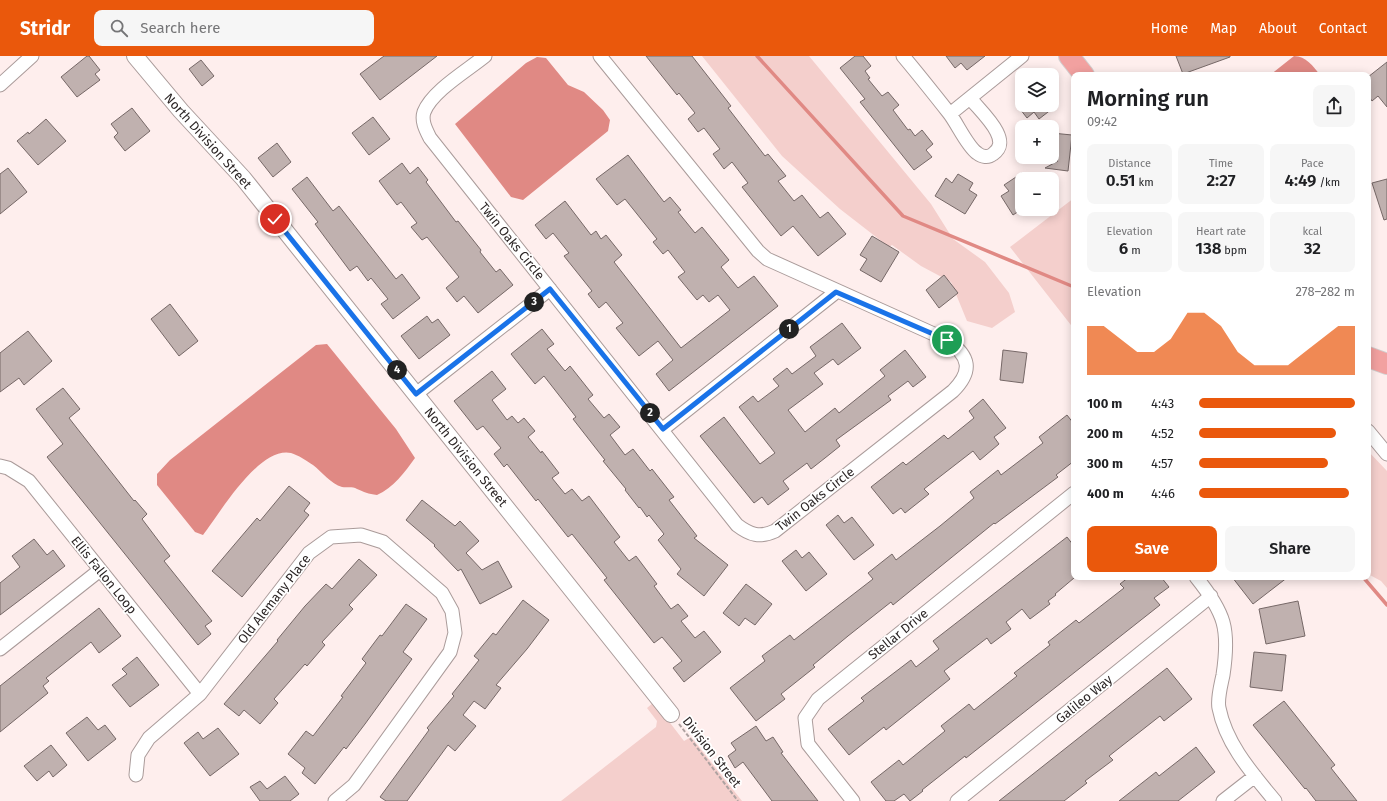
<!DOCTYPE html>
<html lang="en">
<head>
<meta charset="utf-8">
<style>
	:root { --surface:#fff; --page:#f6f6f6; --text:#202124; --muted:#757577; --accent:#ea580c }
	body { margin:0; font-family:"Fira Sans",sans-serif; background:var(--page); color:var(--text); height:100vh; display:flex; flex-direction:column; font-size:15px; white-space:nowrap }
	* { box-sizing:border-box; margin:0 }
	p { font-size:13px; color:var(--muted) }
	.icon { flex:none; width:22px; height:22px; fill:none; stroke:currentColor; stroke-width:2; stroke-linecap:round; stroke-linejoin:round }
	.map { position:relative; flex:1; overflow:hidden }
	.drawer { position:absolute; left:1071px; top:16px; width:300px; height:508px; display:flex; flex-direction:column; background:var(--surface); border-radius:8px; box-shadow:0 2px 10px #0003 }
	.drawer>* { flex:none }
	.buttons { position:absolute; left:1015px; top:12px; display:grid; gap:8px }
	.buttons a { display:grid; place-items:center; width:44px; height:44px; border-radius:8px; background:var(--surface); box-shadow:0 2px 10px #0003; font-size:20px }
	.pin { position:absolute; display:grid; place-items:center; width:34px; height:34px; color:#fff; margin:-17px; border:2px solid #fff; border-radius:50%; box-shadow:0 1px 4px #0007 }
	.km { position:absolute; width:20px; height:20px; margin:-10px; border-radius:50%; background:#222; color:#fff; font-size:11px; line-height:20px; text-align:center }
	.round { display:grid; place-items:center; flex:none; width:42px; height:42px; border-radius:8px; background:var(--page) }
	.summary { display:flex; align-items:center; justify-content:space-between; height:68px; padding:0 16px }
	h1 { font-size:22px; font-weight:600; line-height:30px }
	.metrics { display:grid; grid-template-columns:repeat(3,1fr); gap:6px; height:68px; padding:4px 16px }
	.metrics div { display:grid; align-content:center; border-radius:8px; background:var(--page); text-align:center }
	.metrics b { font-size:17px; font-weight:600 }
	.metrics small { font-size:11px; font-weight:400 }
	.metrics p { font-size:11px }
	.chart { height:112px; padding:8px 16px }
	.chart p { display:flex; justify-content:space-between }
	.chart svg { width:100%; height:72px; margin-top:4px; fill:var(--accent); opacity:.7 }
	.action { display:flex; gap:8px; margin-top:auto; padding:8px 16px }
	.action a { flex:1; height:46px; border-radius:8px; background:var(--accent); color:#fff; font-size:16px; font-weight:600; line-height:46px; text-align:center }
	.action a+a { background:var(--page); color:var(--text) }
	ul { padding:0 16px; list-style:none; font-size:13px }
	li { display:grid; grid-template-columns:64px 48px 1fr; align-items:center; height:30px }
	li i { height:10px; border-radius:5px; background:var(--accent) }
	header { display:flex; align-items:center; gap:24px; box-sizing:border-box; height:56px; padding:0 20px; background:var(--accent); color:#fff }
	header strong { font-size:19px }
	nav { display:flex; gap:22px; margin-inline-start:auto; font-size:14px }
	.search { width:280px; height:36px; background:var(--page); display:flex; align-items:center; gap:10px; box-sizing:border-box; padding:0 14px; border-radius:8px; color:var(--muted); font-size:15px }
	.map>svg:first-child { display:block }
	.green { fill:#f4cfcc }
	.water { fill:#e08984 }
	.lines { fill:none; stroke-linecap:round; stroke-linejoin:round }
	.stream { stroke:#e08984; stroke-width:3.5 }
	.building { fill:#c0b1af; stroke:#766867 }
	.minor-casing { stroke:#aa9b9a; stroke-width:15 }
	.tertiary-casing { stroke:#aa9b9a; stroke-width:18 }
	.primary-casing { stroke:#d1cfcf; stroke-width:22 }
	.path { stroke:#aea2a1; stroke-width:2; stroke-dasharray:4 2; stroke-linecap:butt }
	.minor { stroke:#fff; stroke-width:13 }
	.tertiary { stroke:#fff; stroke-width:16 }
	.primary { stroke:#f2a1a0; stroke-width:20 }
	.route-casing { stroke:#fff; stroke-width:8 }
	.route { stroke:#1a73e8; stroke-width:5 }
	.labels { text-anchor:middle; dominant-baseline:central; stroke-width:3.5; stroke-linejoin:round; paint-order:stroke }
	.street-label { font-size:13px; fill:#2c2626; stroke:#fff }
</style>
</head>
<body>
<header>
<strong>Stridr</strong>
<div class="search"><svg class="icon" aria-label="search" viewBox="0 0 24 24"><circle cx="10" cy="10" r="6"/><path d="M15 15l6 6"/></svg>Search here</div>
<nav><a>Home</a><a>Map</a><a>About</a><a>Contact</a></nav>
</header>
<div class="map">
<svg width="1387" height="745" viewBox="0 0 1387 745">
	<rect width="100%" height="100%" fill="#feeeed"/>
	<path class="green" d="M702,0H809L931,148L953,183L985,206L1009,237L1015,256L992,272L967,265L951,226L921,210L892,189L889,191L840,153L782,100Z
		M1074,142V273L1010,191Z
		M1368,395L1387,415V532L1381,525L1368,518Z
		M654,646L684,685L691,681L742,745H561L656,671L657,665L647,652Z"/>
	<path class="water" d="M1294,0C1306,0 1313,10 1320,19H1270Z
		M537,1L546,2L568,29L584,36L603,54L610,64L608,75L523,144L511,141L455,68L526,7Z
		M327,288L396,373L415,402C405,416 393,432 377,439C368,438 364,436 357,433C352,430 347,432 342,431C331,428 322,416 313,409C307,405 298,399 291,397C259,390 220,457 203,479L195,476L157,429V418L170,404L316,289Z"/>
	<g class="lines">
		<path class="stream" d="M757,0L903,160L1074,231
			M1363,521L1387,549"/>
	</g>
	<path class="building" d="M87,0H89L100,14L95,18L100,24L77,41L61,21Z
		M384,0H437L380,44L360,18Z
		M646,0H692L731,50L728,52L765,100L768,98L786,120L778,125L794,145L802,139L820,162L828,156L846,178L818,200L793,170L781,180L742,131L748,127L732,106L724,113L713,98L720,93L704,72L698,76L688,63L695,57L679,37L677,39Z
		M855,0H863L871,10L865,15L870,22L868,23L882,40L888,36L899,49L893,54L908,74L910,73L915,80L922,74L933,88L926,94L932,101L914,114L860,46L865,43L840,12Z
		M946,0H985L967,14L961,7L955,12Z
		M1176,0H1230V1L1183,18Z
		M201,4L214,20L202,30L189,13Z
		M1387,6V51L1378,40L1372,45L1368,39V21Z
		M1017,49H1057L1039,63L1034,56L1027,62Z
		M132,52L150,75L125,95L114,81L118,77L111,68Z
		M373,61L390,83L369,99L352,77Z
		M46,63L66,85L38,109L17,85L28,76L29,78Z
		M1052,77L1072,79L1068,115L1045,112L1058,105L1052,104Z
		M277,87L291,106L273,121L258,102Z
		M628,99L664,146L670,141L681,154L678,156L695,177L702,171L729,204L721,211L738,232L754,220L778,250L669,335L656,318L673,304L658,285L639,300L616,272L623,267L606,246L599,252L588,238L592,235L564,200L569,197L553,177L546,183L535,169L565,145L591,179L596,175L601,183L606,179L622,199L614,206L681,292L730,254L718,239L709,246L703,239L697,244L678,221L685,216L668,194L663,198L653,186L657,183L625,143L617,149L596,123Z
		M402,107L410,118L418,111L428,124L426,126L456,166L458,165L481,194L480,196L496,216L500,213L513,229L478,257L464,240L457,246L446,232L459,221L427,181L422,184L411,171L417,167L401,146L397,149L379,125Z
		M8,112L27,136L0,158V118Z
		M1022,117V153L1013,159L1001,140L1009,135L1004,129Z
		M958,118L973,127L969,134L977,139L965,158L935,140L946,122L952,127Z
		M307,121L333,155L339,150L396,223L402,218L420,242L393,263L381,248L388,243L371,222L368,225L357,210L350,215L315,168L318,166L292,133Z
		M1387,123V163L1384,164L1372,127Z
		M872,180L899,196L881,226L860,214L867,203L860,199Z
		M944,219L958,237L939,252L926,234Z
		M170,248L198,285L179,300L151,263Z
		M427,260L432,267L438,263L450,279L419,303L401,280Z
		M842,267L861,292L838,309L833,303L814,317L823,328L788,354L805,376L835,352L839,357L885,320L880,314L905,294L926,321L913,331L908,325L888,340L891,344L836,384L840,390L825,402L811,413L807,407L783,425L789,433L768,449L762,441L754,447L700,380L724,361L760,408L775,397L739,351L753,340L758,346L779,330L773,323L787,312L792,318L816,300L810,291Z
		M542,273L554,288L547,293L565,315L570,310L593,339L588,343L604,362L609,358L620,371L610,379L625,399L633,393L650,415L652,413L674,441L669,444L697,480L694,482L728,509L704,540L677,518L681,513L658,484L664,478L649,459L647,461L640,451L639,452L625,434L626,433L603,405L605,404L573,363L576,361L544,320L535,328L511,298Z
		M28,275L52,305L24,329L19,322L0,336V297Z
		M1003,294L1027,297L1023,327L1000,324Z
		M492,315L506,333L492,344L507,364L512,360L518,367L524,362L535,375L528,381L541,397L542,395L559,417L552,422L565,438L572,433L582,445L589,440L620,481L614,486L629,505L636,500L657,528L654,530L671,553L678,548L688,560L681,565L695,582L704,575L721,596L684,626L673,612L682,605L662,581L654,587L604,524L607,522L572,478L568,481L538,443L536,445L507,408L504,411L494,398L501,392L483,370L477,374L454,345Z
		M63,332L80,353L69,362L134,445L135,444L147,458L142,463L170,500L164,505L212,565L205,570L211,578L198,589L47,401L63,388L36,353Z
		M983,343L1006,372L994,381L999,388L980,404L973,395L924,433L929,438L905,457L901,452L893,458L871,431L903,406L906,409L944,379L948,383L974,362L969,355Z
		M1067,359L1074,368V405L1056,419L1058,421L995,468L994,467L893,549L891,546L848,580L813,609L815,611L781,638L785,643L756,665L730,632L765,605L762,600L790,579L794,584L873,523L868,517L892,498L896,504L940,470L974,442L970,436L998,414L1001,419L1043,387L1039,381Z
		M289,430L310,447L304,455L309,459L242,541L212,515L257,462L260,465Z
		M422,444L455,470L460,465L479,485L466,497L482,514L498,505L512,531L480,548L461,513L458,515L434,490L435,489L406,464Z
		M838,459L844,467L852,461L874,489L854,504L826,469Z
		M1067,481L1074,490V522L1055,538L1056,539L1048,545L1050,548L1030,563L1022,553L1006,566L1011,573L991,588L987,582L944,615L950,623L886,674L884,671L849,699L828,673L864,645L861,642L911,604L916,611L939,593L933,585Z
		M34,483L47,499L53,494L65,510L0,559V527L20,511L12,500Z
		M796,494L802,502L809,496L827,518L806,535L782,505Z
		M359,503L377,519L349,549L353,553L322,586L325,589L307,610L305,608L274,643L278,647L260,668L244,654L239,660L224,648L278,585L277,584L305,550L326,528L332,533Z
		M1129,521H1161L1169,531L1154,542L1160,549L966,702L965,700L922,734L923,735L910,745L904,738L894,745H886L871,726L899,704L903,709L945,675L941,670L969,648L974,654L1017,620L1014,617L1050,589L1048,586L1076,564L1079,567L1124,532L1120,528Z
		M1232,521H1288L1253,548Z
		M746,528L772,548L755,569L745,562L739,570L723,557Z
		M523,544L549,564L527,593L496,629L501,632L485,653L474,645L463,659L476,670L455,695L448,689L407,745H386L380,741L429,674L427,672L454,640L452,638L479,604L474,600L493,577L496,579Z
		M1298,545L1305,580L1266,588L1259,553Z
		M406,548L427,563L403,596L412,603L365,668L346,693L344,691L315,728L302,717L305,712L288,698L306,675L313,680L343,641L341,640L366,607L362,603L380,579L382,580Z
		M99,552L121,580L99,597L91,586L46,622L49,625L43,630L48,637L0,676V630Z
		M1254,596L1286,599L1282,635L1250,631Z
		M137,601L159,629L130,651L112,629L127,618L122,613Z
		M1167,612L1192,643L1164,665L1160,660L1109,700L1113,704L1085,725L1087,727L1064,745H999Z
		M1284,645L1335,709L1331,712L1357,745H1316L1306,732L1305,733L1253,669Z
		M87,661L98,674L105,669L116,683L88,705L66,677Z
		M756,670L766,685L773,681L783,696L781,697L818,745H772L743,706L735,712L728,700L736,694L731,687Z
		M218,672L239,698L210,720L184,687L198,676L203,683Z
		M51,689L67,709L53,721L49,715L37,725L24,710Z
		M1196,691L1215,716L1178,745H1119L1156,716L1159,720Z
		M285,720L299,738L290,745H260L250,731L260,725L267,733Z"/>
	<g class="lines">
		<g class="minor-casing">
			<path id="minor" d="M485,0C468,14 432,35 424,56C421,65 426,74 430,82L737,469C750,479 760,482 775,475L953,335C973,315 970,300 947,284L767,203L758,195L600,0
				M903,0C919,19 934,38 949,57C957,67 967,90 977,97C982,101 988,102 993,98C1014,84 980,55 970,42
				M0,29L32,0
				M950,58L1022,0
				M416,338L550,233
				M663,373L836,236
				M1368,375L1387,398
				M0,410L8,412L29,425L200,638
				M1196,521C1225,557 1230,573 1223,619C1221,629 1217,643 1219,652C1226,688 1252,717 1275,745
				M0,593L100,514
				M136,719L138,699L149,682L200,638L309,497L331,481L361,479L383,486L442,537L452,555L455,577L450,596L354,729L335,745
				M853,745L808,688L805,662L818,643L1074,437
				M957,745L1211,540
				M1223,745L1255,720"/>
		</g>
		<g class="tertiary-casing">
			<path id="tertiary" d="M135,0L181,55L243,122L671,658"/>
		</g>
		<g class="primary-casing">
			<path id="primary" d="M1069,0L1084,19
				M1368,301L1387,308"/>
		</g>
		<path class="path" d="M679,668L738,745"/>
		<use href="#minor" class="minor"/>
		<use href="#tertiary" class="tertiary"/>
		<use href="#primary" class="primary"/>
	</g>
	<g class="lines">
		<g class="route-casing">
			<path id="route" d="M275,163L416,338L550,233L663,373L836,236L947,284"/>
		</g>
		<use href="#route" class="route"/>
	</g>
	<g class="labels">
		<g class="street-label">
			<text transform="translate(208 85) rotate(48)">North Division Street</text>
			<text transform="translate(512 185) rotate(51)">Twin Oaks Circle</text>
			<text transform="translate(466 401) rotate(51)">North Division Street</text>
			<text transform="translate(815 443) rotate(-38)">Twin Oaks Circle</text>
			<text transform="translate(104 519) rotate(51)">Ellis Fallon Loop</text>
			<text transform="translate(274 543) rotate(-52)">Old Alemany Place</text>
			<text transform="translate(898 578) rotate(-39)">Stellar Drive</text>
			<text transform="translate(1084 643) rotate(-39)">Galileo Way</text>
			<text transform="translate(712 696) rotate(52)">Division Street</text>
		</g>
	</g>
</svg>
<div class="buttons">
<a><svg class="icon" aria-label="layers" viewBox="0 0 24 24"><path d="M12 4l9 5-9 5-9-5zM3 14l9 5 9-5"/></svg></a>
<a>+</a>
<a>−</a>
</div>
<div class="pin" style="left:947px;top:284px;background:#1e9e55"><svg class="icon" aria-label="arrive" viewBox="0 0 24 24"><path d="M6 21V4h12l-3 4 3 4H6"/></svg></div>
<div class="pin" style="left:275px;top:163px;background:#d93025"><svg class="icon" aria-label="check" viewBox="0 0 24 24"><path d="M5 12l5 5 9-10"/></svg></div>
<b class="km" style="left:789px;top:273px">1</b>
<b class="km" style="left:650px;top:357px">2</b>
<b class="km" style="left:534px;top:246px">3</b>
<b class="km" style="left:397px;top:314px">4</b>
<section class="drawer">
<div class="summary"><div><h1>Morning run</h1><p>09:42</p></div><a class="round"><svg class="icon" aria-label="share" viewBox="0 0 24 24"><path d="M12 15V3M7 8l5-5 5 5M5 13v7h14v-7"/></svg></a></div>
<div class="metrics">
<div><p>Distance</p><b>0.51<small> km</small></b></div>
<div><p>Time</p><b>2:27</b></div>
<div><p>Pace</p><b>4:49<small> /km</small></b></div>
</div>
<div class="metrics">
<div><p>Elevation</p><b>6<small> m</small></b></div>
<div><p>Heart rate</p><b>138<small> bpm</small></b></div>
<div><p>kcal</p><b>32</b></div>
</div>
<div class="chart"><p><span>Elevation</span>278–282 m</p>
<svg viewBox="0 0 160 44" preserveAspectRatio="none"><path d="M0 44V14L10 14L20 22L30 30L40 30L50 22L60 6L70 6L80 14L90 30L100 38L110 38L120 38L130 30L140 22L150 14L160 14V44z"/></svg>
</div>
<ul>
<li><b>100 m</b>4:43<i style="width:100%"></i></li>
<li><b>200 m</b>4:52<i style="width:88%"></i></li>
<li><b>300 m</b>4:57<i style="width:83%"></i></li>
<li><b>400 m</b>4:46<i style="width:96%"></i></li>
</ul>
<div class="action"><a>Save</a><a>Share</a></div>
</section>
</div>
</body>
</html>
